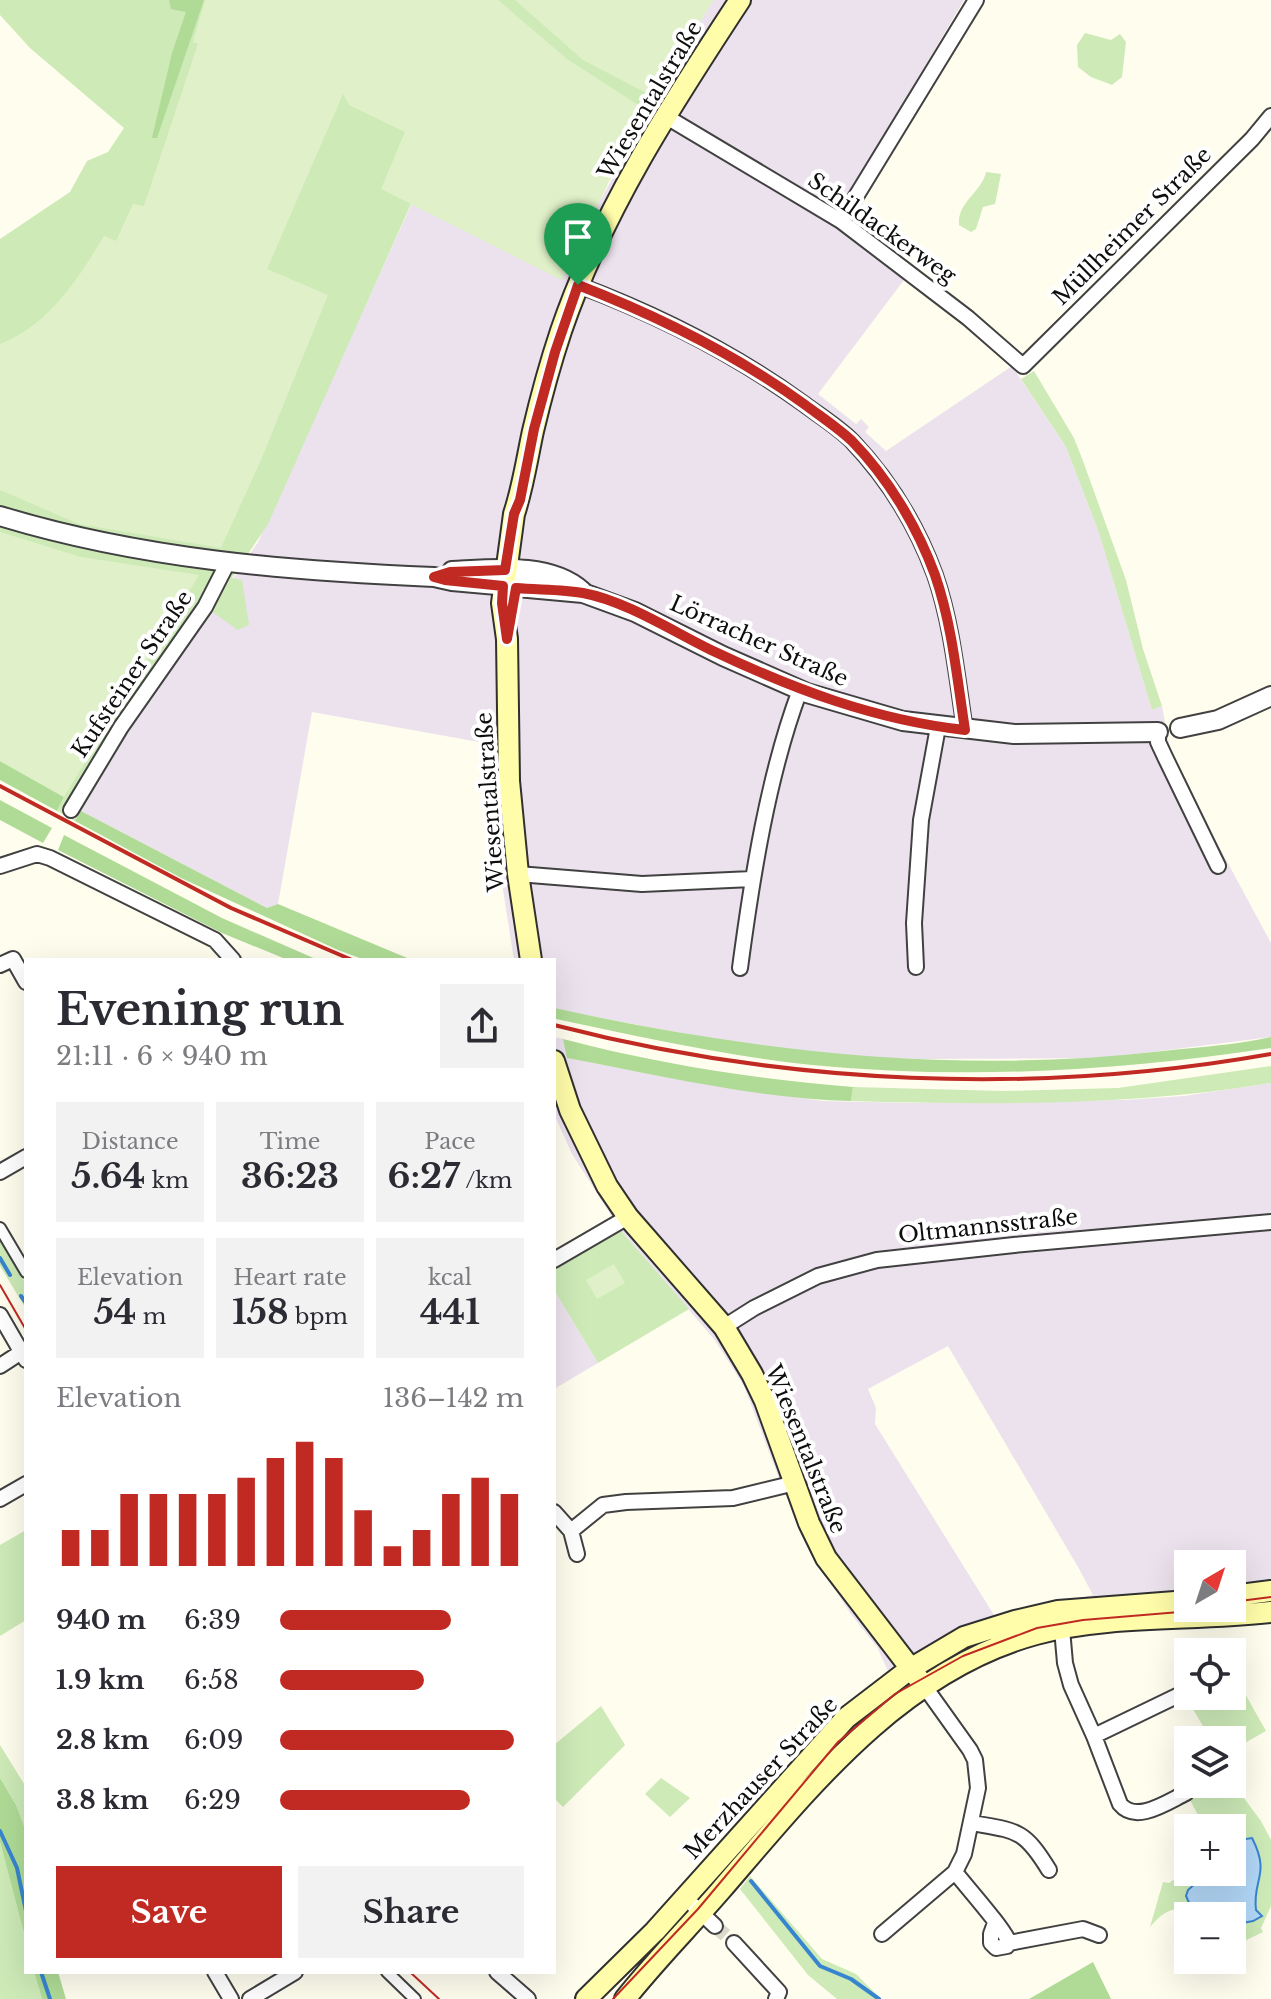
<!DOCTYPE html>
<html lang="en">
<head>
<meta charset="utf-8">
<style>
	:root { --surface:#fff; --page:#f2f2f3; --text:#2b2b33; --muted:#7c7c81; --accent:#c02a23 }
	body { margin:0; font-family:"Libre Baskerville",serif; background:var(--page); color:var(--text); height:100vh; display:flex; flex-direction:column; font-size:30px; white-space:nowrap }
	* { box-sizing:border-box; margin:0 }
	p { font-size:26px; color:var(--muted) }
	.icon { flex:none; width:44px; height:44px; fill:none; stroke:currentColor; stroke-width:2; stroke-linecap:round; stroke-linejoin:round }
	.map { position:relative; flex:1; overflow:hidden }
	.sheet { position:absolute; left:24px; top:958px; width:532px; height:1016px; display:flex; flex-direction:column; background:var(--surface); border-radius:0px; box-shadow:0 8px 32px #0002 }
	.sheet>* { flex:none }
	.needle { width:52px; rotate:39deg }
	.fabs { position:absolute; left:1174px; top:1550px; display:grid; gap:16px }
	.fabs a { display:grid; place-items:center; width:72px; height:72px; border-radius:0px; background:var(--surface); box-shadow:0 8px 32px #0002; font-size:40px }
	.pin { position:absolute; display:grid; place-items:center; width:68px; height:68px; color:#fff; margin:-82px -34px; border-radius:50% 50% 50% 0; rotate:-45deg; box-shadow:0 0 8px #0007 }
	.pin .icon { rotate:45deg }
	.round { display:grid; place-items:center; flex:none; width:84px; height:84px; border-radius:0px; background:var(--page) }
	.head { display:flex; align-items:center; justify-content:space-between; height:136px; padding:0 32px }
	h1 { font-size:44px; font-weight:700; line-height:60px }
	.stats { display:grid; grid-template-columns:repeat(3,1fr); gap:12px; height:136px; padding:8px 32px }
	.stats div { display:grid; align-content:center; border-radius:0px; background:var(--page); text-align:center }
	.stats b { font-size:34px; font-weight:700 }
	.stats small { font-size:22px; font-weight:400 }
	.stats p { font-size:22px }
	.chart { height:224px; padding:16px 32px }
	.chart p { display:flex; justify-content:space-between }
	.chart svg { width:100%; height:144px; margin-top:8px; stroke:var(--accent); stroke-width:6 }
	.primary-button { display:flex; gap:16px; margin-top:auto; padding:16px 32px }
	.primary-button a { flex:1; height:92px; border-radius:0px; background:var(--accent); color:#fff; font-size:32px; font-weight:700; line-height:92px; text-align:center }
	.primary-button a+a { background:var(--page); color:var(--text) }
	ul { padding:0 32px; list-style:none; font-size:26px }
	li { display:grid; grid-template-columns:128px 96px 1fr; align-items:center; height:60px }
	li i { height:20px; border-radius:10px; background:var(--accent) }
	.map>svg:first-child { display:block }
	.industrial { fill:#ece2ed; fill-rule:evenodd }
	.green { fill:#cdeab7 }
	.forest { fill:#afdb96 }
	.pitch { fill:#e0f1c9 }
	.water { fill:#b2d7f7; stroke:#3885cf; stroke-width:2 }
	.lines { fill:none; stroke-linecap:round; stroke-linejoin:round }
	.stream { stroke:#3885cf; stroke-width:4 }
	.minor-tunnel { stroke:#dbd9cc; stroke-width:14; stroke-dasharray:14 7; stroke-linecap:butt }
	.pedestrian-casing { stroke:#414141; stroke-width:14 }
	.minor-casing { stroke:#414141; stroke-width:18 }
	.tertiary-casing { stroke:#414141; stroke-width:22 }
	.secondary-casing { stroke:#303030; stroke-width:24 }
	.pedestrian { stroke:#fff; stroke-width:10 }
	.minor { stroke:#fff; stroke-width:14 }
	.tertiary { stroke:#fff; stroke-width:18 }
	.secondary { stroke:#fffda9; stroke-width:20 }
	.tram { stroke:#c02a23; stroke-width:2 }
	.rail { stroke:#c02a23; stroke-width:4 }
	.route-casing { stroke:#fff; stroke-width:16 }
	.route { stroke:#c02a23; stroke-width:10 }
	.labels { text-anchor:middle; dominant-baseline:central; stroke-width:8; stroke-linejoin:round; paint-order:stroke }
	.street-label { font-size:22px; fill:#0e0e0e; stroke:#fff }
</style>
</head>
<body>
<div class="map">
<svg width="1271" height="1999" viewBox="0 0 1271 1999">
	<rect width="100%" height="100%" fill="#fffdee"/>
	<path class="industrial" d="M713,0H964L832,223L907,276L818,394L856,424L861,419L869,427L865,432L886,451L1012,366L1066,447L1099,533L1152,710L1162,706L1170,749L1183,780L1271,943V1037L1104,1058L919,1059L853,1057L722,1041L555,1009L556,1019L554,1018V960H514L501,877L490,744L312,712L278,904L267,908L81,811L138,716L258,542L412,203L587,224L649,112L647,111Z
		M554,1037L563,1039L568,1058L687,1081L823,1101L912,1103L1125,1100L1184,1096L1271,1083V1594L1232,1599V1564H1188V1603L1083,1611L945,1653L894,1684L877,1647L850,1613L818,1562L792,1501L785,1494L744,1386L714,1339L621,1231L572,1154L554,1114ZM948,1346L1078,1567L1093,1595L994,1615L875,1424L876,1408L868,1389Z
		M554,1290L598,1363L554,1389Z"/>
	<path class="green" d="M0,0H713L647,110L649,112L609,181L562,280L411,204L268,524L232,578L242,580L249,625L238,630L211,611L138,716L75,821L57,811L64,797L0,761V239L70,192L87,161L108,152L124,128L30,48L0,15Z
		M1085,33L1111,40L1120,34L1126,42L1122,77L1112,85L1091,77L1078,67L1077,45Z
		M986,172L1001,174L995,204L983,207L976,229L971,232L959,225C957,202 982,192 986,172Z
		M1034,371L1074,438L1083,461L1126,580L1143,649L1162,706L1152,710L1099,533L1066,447L1021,379Z
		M1271,1066V1083C1132,1106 991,1105 851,1101L853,1087L1003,1091L1118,1088Z
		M621,1231L689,1309L598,1363L554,1290V1268Z
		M0,1240L26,1284V1309L0,1266Z
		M26,1530V1620L0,1636V1545Z
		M1239,1683L1266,1731L1232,1750V1740H1211L1193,1709L1216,1696H1232V1687Z
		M601,1706L625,1745L563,1807L554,1798V1745Z
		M0,1745L26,1787V1831L16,1805L0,1778Z
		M661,1778L690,1798L670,1817L645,1794Z
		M1232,1782L1261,1821L1271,1840V1906L1261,1928L1263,1932L1232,1947V1916H1195L1187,1908C1170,1907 1160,1915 1150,1927L1163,1882L1169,1883L1183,1873L1187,1875L1190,1872H1232V1828H1205L1190,1800L1218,1784Z
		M0,1842L26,1941V1972H34L42,1999H0Z
		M750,1876L822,1959L856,1974L881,1999H837L808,1975L740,1889Z"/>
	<path class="forest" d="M169,0H204L157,138H152L172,53L186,12L171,9Z
		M0,761L64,797L57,811L0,780Z
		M0,800L52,828L43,843L0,820Z
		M81,811L267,908L278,904L412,960H365L338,950L181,878L75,821Z
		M64,835L222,918L318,960H288L222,933L58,850Z
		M554,1008C755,1052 958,1075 1163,1051C1199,1047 1236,1045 1271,1037V1048C1118,1071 966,1080 812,1065C726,1056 641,1037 556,1019Z
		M563,1039C658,1064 755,1079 853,1087L851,1101C759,1099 658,1075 567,1058Z
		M0,1778L16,1805L26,1831V1941L0,1842Z
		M1093,1962L1111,1999H1029Z
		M34,1972H58L66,1999H42Z"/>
	<path class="pitch" d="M205,0H498L567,59L649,112L609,181L562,280L381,189L405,132L349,105L343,94L267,269L328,295L261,460L221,548L79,524L0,490V344C49,325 78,279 104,236L116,241L133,204L144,206L198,44L193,42Z
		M515,0H713L658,93L650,95L583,60Z
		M0,532L81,557L199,575L64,797L0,761Z
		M614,1264L625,1283L597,1299L586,1280Z"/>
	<path class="water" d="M1232,1830L1239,1840L1252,1838C1271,1875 1252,1879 1256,1910L1262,1916L1253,1921L1232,1925V1916H1202L1190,1905L1186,1896L1188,1890L1208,1872H1232Z"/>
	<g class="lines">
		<path class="stream" d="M0,1258L10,1275
			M21,1296L26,1303
			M0,1831L17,1868L26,1911
			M751,1881L820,1966L851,1979L879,1999
			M41,1972L50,1999"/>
		<path class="minor-tunnel" d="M715,1926L734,1943"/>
		<g class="pedestrian-casing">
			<path id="pedestrian" d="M0,1228L26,1272
				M387,1972L415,1999"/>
		</g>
		<g class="minor-casing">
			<path id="minor" d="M665,116L841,221L968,318L1023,366L1252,139L1271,116
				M841,221L976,0
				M578,285C658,315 735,354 804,404C820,416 838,427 852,441C888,479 917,526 935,575C952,624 957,678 965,730
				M1158,732V742L1165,757L1218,866
				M71,810L121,727L205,607L228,562
				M0,866L37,854L50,858L215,940L233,960
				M518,874L642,884L752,879
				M0,965L13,959L26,982
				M916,967L914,923L921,820L938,727
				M740,968C752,878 768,775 800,690
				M0,1172L26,1157
				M554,1260L628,1217
				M0,1315L26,1360
				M724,1327L754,1308L818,1276L877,1260L1014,1245L1271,1222
				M0,1366L26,1349
				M0,1499L26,1484
				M554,1512L571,1531L577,1554
				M571,1531L603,1505L626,1502L733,1498L795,1483
				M1062,1629L1065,1663L1071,1685L1094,1736L1120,1804C1136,1824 1167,1802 1186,1793
				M1094,1736L1181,1694
				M972,1823C1017,1831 1024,1829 1049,1870
				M955,1872C965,1885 1007,1932 1009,1943L1083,1929L1099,1935
				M693,1905L715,1926
				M995,1923L991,1934V1943L996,1948L1007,1946L1009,1943
				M882,1934L955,1872L964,1854L978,1788L975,1760L970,1750L925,1687
				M734,1943L779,1992L776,1999
				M215,1972L231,1999
				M497,1972L528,1999
				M250,1999L295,1972"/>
		</g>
		<g class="tertiary-casing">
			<path id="tertiary" d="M0,516C141,559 288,571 434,577L452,581L583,593L635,612L723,656L807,693L903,721L1014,734L1158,732
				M452,571C493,569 550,562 582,591
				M1180,728L1218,720L1271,696"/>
		</g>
		<g class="secondary-casing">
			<path id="secondary" d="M531,960L518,874L509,781L507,639L502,603L514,514C523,487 527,459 533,431C541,397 550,364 561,331C602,211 671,105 740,0
				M554,1061L570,1110L607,1186L628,1217L724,1327L752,1374L765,1401L809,1523L826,1558L918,1678
				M1232,1596L1271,1591
				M586,1999L655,1931L846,1718L910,1669L964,1637L1015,1621L1058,1611L1188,1601
				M625,1999C655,1961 689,1927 721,1890C809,1788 900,1671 1036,1634C1112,1614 1194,1621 1271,1612"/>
		</g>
		<use href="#pedestrian" class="pedestrian"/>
		<use href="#minor" class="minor"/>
		<use href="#tertiary" class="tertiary"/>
		<use href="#secondary" class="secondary"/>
		<path class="tram" d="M0,1285L26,1330
			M1232,1602L1271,1597
			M410,1972L439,1999
			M613,1999L698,1909L838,1742L895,1694L963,1656L1037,1628L1083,1620L1228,1608"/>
		<path class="rail" d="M0,786L231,908L352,960
			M554,1025C786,1085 1035,1096 1271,1054"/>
	</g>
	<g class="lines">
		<g class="route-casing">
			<path id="route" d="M578,285C658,316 735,354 804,404C820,416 837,427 852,441C888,478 917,526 935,575C952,624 957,678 965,730C875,720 793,689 711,650C672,631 626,601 583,593C562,589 538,590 516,588L507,639L502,603L503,586L445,580L434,577L450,572L505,570L514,514L520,500L534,429L555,352Z"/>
		</g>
		<use href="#route" class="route"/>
	</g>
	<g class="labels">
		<g class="street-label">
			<text transform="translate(650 100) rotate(-59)">Wiesentalstraße</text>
			<text transform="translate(1132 226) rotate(-45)">Müllheimer Straße</text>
			<text transform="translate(882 228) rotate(35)">Schildackerweg</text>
			<text transform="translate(759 641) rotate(24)">Lörracher Straße</text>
			<text transform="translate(132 674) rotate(-56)">Kufsteiner Straße</text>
			<text transform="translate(490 802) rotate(-94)">Wiesentalstraße</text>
			<text transform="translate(988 1226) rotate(-6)">Oltmannsstraße</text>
			<text transform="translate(806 1449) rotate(68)">Wiesentalstraße</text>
			<text transform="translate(761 1778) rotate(-47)">Merzhauser Straße</text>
		</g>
	</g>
</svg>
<div class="fabs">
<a><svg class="needle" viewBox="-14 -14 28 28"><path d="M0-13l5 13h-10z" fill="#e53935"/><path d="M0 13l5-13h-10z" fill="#7c7c81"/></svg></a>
<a><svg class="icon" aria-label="locate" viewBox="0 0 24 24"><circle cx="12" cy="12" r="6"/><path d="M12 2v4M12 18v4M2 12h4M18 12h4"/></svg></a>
<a><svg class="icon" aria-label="layers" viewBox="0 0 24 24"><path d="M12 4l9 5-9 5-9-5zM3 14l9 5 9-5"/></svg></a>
<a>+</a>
<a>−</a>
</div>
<div class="pin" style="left:578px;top:285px;background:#1e9e55"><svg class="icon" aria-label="arrive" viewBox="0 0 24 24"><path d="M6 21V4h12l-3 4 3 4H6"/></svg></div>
<section class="sheet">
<div class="head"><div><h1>Evening run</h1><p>21:11 · 6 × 940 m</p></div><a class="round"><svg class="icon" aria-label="share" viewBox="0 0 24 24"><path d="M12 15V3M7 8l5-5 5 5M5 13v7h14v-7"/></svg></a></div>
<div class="stats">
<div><p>Distance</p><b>5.64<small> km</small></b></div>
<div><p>Time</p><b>36:23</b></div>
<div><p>Pace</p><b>6:27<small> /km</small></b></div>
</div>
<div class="stats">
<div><p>Elevation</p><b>54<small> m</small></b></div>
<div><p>Heart rate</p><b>158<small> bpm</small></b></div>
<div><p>kcal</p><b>441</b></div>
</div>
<div class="chart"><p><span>Elevation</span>136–142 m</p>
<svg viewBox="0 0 160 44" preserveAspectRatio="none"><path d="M5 44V33M15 44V33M25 44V22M35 44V22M45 44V22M55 44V22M65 44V17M75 44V11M85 44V6M95 44V11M105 44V27M115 44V38M125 44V33M135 44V22M145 44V17M155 44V22"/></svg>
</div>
<ul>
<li><b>940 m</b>6:39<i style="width:70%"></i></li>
<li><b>1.9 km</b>6:58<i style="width:59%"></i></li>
<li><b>2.8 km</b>6:09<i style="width:96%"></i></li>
<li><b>3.8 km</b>6:29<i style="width:78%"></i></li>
</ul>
<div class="primary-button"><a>Save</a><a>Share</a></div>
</section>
</div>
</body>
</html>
